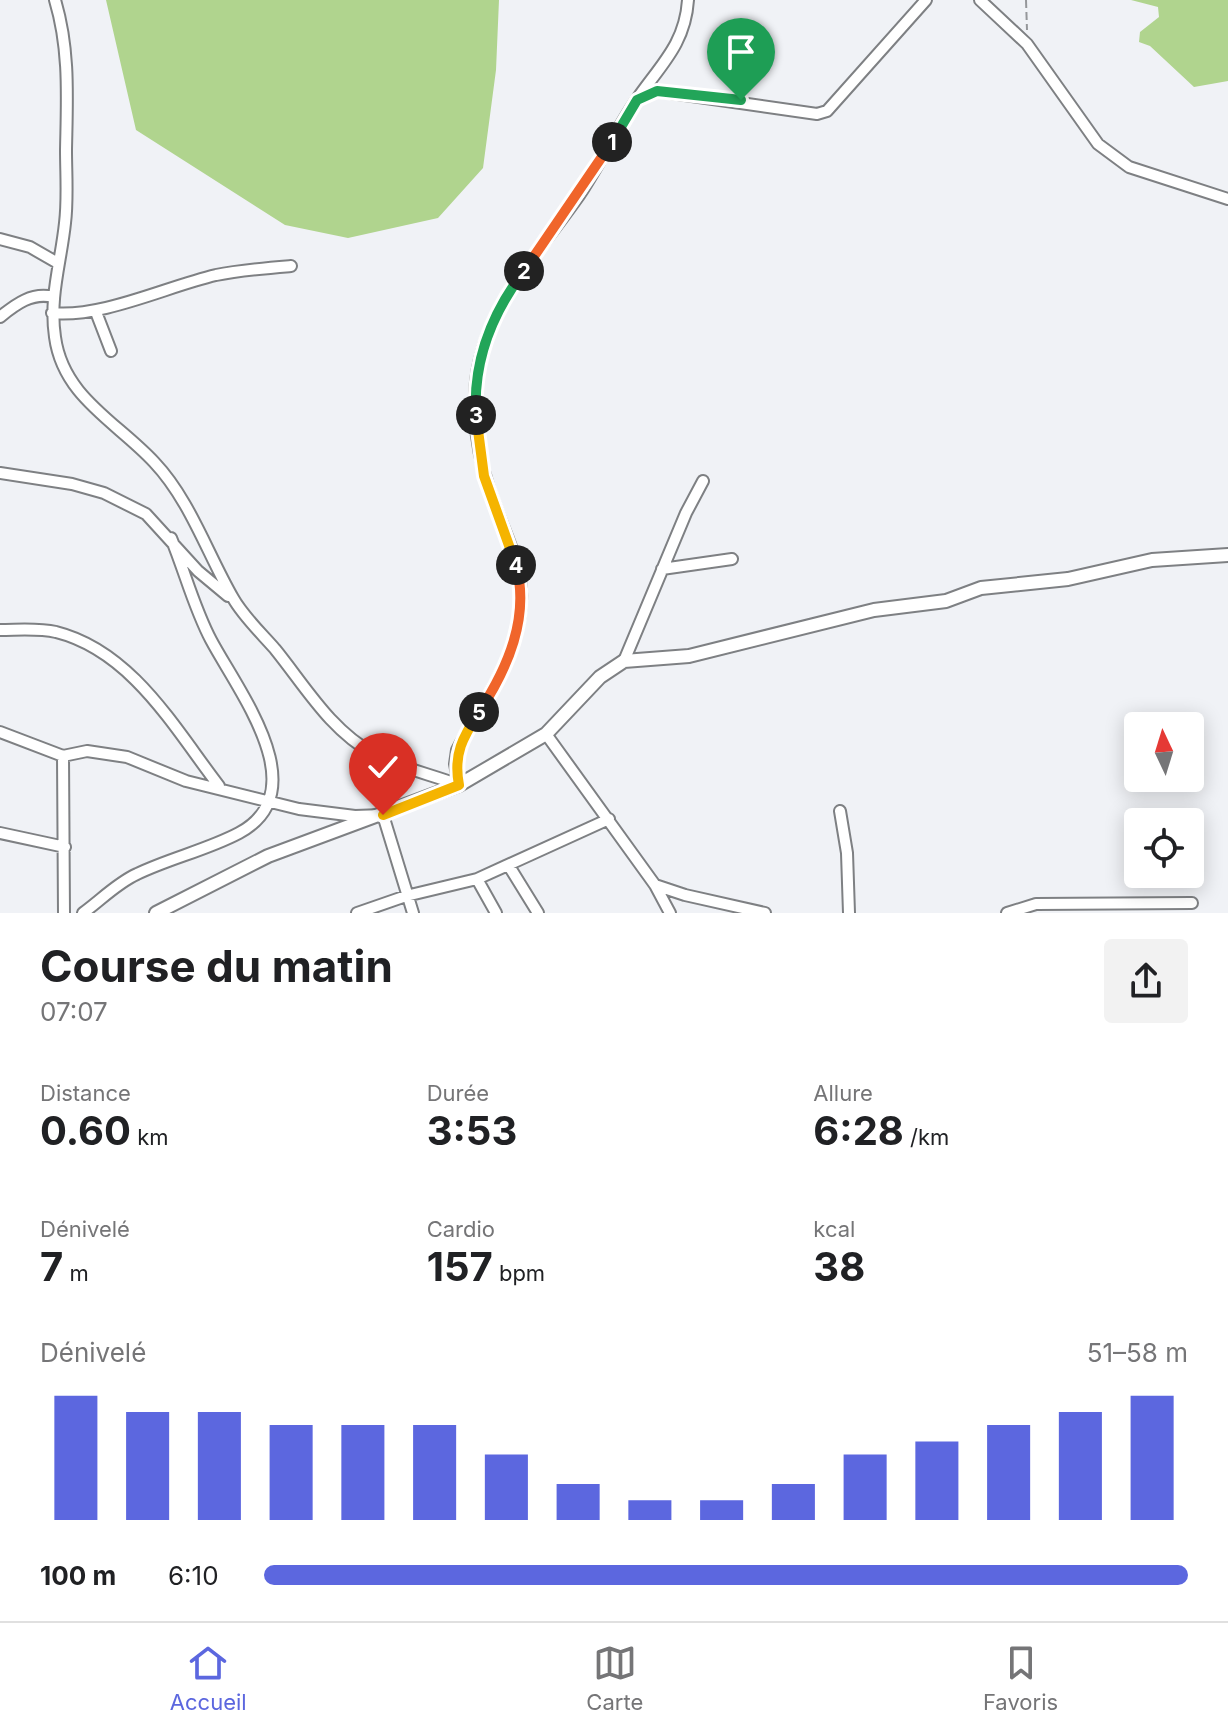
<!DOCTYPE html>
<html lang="fr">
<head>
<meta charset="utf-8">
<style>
	:root { --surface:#fff; --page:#f2f2f2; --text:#202124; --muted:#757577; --line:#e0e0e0; --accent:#5c67df }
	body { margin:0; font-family:Inter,sans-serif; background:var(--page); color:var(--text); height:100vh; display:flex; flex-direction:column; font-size:30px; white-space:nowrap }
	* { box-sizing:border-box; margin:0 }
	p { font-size:26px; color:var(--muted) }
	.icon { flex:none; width:44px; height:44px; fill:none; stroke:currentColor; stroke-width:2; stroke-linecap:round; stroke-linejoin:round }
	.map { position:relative; height:913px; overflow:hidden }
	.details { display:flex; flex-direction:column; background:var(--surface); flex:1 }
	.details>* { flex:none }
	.needle { width:52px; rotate:356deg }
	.fabs { position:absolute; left:1124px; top:712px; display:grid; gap:16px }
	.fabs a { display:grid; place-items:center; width:80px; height:80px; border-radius:8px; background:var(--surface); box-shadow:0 4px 20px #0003; font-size:40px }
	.pin { position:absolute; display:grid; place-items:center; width:68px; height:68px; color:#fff; margin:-82px -34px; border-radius:50% 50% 50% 0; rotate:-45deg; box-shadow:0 0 8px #0007 }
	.pin .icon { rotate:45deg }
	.km { position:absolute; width:40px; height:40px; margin:-20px; border-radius:50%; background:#222; color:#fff; font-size:22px; line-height:40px; text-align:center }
	.round { display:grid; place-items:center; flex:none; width:84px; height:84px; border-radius:8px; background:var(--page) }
	.head { display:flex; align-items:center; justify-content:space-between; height:136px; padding:0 40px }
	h1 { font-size:44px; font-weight:700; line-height:60px }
	.stats { display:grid; grid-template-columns:repeat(3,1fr); gap:12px; height:136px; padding:8px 40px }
	.stats div { display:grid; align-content:center }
	.stats b { font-size:40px; font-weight:700 }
	.stats small { font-size:22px; font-weight:400 }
	.stats p { font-size:22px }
	.chart { height:224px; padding:16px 40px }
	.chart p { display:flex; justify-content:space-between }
	.chart svg { width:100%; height:144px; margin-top:8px; stroke:var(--accent); stroke-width:6 }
	ul { padding:0 40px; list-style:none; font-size:26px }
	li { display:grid; grid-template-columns:128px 96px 1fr; align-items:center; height:60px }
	li i { height:20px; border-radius:10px; background:var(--accent) }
	.menu { display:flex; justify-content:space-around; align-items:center; height:112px; border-top:2px solid var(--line); background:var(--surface); font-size:22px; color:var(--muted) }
	.menu a { display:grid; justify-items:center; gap:4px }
	.menu .on { color:var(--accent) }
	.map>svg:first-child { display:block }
	.green { fill:#b0d48e }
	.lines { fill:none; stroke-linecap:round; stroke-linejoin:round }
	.minor-casing { stroke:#7e8083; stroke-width:14 }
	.tertiary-casing { stroke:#7e8083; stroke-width:16 }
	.path { stroke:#95979a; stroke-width:2; stroke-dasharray:8 4; stroke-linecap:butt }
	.minor { stroke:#fff; stroke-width:10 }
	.tertiary { stroke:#fff; stroke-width:12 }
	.split-1-casing { stroke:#fff; stroke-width:16 }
	.split-2-casing { stroke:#fff; stroke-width:16 }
	.split-3-casing { stroke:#fff; stroke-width:16 }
	.split-4-casing { stroke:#fff; stroke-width:16 }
	.split-5-casing { stroke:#fff; stroke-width:16 }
	.split-6-casing { stroke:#fff; stroke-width:16 }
	.split-1 { stroke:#22a559; stroke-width:10 }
	.split-2 { stroke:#f0652b; stroke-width:10 }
	.split-3 { stroke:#22a559; stroke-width:10 }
	.split-4 { stroke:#f5b400; stroke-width:10 }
	.split-5 { stroke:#f0652b; stroke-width:10 }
	.split-6 { stroke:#f5b400; stroke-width:10 }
</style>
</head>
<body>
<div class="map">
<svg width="1228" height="913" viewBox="0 0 1228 913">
	<rect width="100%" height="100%" fill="#f0f2f6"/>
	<path class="green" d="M106,0H499L496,70L483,168L438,218L348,238L285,225L136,130Z
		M1131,0H1228V81L1194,87L1150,46L1139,42L1140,32L1159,17L1158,7Z"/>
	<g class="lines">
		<g class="minor-casing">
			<path id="minor" d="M55,0C70,50 67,98 66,150C66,174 68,199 65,223C61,262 49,297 55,337C63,397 117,422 154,462C190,500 207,553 233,598C243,616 261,633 275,649C305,686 330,730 374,754C397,767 433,775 459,785
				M980,0L1027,44L1098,144L1129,167L1228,199
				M639,99L657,91L817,114L827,111L926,0
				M0,239L30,247L56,262
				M96,312L111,351
				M52,313C102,318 165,287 216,275C240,270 266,268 291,266
				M0,317C16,304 32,292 53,297
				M0,473L72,484L104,493L146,514L198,571L228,596
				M662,569L732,559
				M0,630C18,630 38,628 56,632C132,651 175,729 219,786
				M624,661L686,513L703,481
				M0,732L63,756L87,751L127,757L186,781L299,809L355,816L383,815L413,913
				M546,734L655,885L670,913
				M63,756L64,913
				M459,785L455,764L457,750C483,702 519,658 521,601C523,568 507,538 496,508C478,462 468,408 480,359C496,295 543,247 580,194C599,165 614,134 633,105C657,68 685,47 688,0
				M840,811L847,853L849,913
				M0,833L65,847
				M509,866L538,913
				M477,879L496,913
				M655,885L685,895L765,913
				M83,913C101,900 117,883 137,874C170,858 207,850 239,833C317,791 238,691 211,640C194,608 185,572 171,538
				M357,913L406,896L477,879L609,819
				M1007,913L1036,904L1192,903"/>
		</g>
		<g class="tertiary-casing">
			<path id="tertiary" d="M156,913L268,856L459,785L546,734L600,677L624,661L689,656L874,610L946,601L981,588L1068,579L1152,560L1228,555"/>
		</g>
		<path class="path" d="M1026,0L1027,30"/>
		<use href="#minor" class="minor"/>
		<use href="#tertiary" class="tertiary"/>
	</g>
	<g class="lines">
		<g class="split-1-casing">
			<path id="split-1" d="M612,142L637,100L657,91L741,100"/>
		</g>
		<g class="split-2-casing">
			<path id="split-2" d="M524,271L612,142"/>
		</g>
		<g class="split-3-casing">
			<path id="split-3" d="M476,415C473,362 492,313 524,271"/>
		</g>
		<g class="split-4-casing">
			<path id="split-4" d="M476,415L484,476L516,565"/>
		</g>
		<g class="split-5-casing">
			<path id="split-5" d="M479,712C508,668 530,617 516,565"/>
		</g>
		<g class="split-6-casing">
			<path id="split-6" d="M383,815L459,785C453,754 463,737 479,712"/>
		</g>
		<use href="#split-1" class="split-1"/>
		<use href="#split-2" class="split-2"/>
		<use href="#split-3" class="split-3"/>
		<use href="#split-4" class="split-4"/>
		<use href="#split-5" class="split-5"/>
		<use href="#split-6" class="split-6"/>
	</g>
</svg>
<div class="fabs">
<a><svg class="needle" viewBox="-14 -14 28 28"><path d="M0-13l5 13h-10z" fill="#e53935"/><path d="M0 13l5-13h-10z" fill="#757577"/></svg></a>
<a><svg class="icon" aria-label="locate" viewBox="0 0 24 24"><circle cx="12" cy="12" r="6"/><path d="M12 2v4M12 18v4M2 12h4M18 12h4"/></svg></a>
</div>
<div class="pin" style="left:741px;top:100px;background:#1e9e55"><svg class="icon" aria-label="arrive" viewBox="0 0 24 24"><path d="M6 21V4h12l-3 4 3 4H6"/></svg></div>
<div class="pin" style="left:383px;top:815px;background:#d93025"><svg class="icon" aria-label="check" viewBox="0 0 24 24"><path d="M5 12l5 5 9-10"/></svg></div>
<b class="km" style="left:612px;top:142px">1</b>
<b class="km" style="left:524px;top:271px">2</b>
<b class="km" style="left:476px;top:415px">3</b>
<b class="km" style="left:516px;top:565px">4</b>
<b class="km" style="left:479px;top:712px">5</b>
</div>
<section class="details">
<div class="head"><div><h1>Course du matin</h1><p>07:07</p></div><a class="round"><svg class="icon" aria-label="share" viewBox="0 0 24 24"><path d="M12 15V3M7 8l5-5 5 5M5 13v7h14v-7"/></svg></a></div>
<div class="stats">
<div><p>Distance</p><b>0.60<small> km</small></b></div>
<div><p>Durée</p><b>3:53</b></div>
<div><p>Allure</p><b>6:28<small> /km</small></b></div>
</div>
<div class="stats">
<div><p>Dénivelé</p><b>7<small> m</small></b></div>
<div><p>Cardio</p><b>157<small> bpm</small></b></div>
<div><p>kcal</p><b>38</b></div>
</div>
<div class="chart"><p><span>Dénivelé</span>51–58 m</p>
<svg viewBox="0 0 160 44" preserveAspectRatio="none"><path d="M5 44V6M15 44V11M25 44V11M35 44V15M45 44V15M55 44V15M65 44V24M75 44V33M85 44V38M95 44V38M105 44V33M115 44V24M125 44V20M135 44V15M145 44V11M155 44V6"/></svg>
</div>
<ul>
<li><b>100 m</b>6:10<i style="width:100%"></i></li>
</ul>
</section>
<nav class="menu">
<a class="on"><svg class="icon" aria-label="home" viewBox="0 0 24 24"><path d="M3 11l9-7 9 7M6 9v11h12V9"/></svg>Accueil</a>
<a><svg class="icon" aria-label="map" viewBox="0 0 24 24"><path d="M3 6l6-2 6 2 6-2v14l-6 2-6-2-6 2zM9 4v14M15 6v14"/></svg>Carte</a>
<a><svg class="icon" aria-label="saved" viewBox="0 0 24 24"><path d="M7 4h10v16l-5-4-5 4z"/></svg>Favoris</a>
</nav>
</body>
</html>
